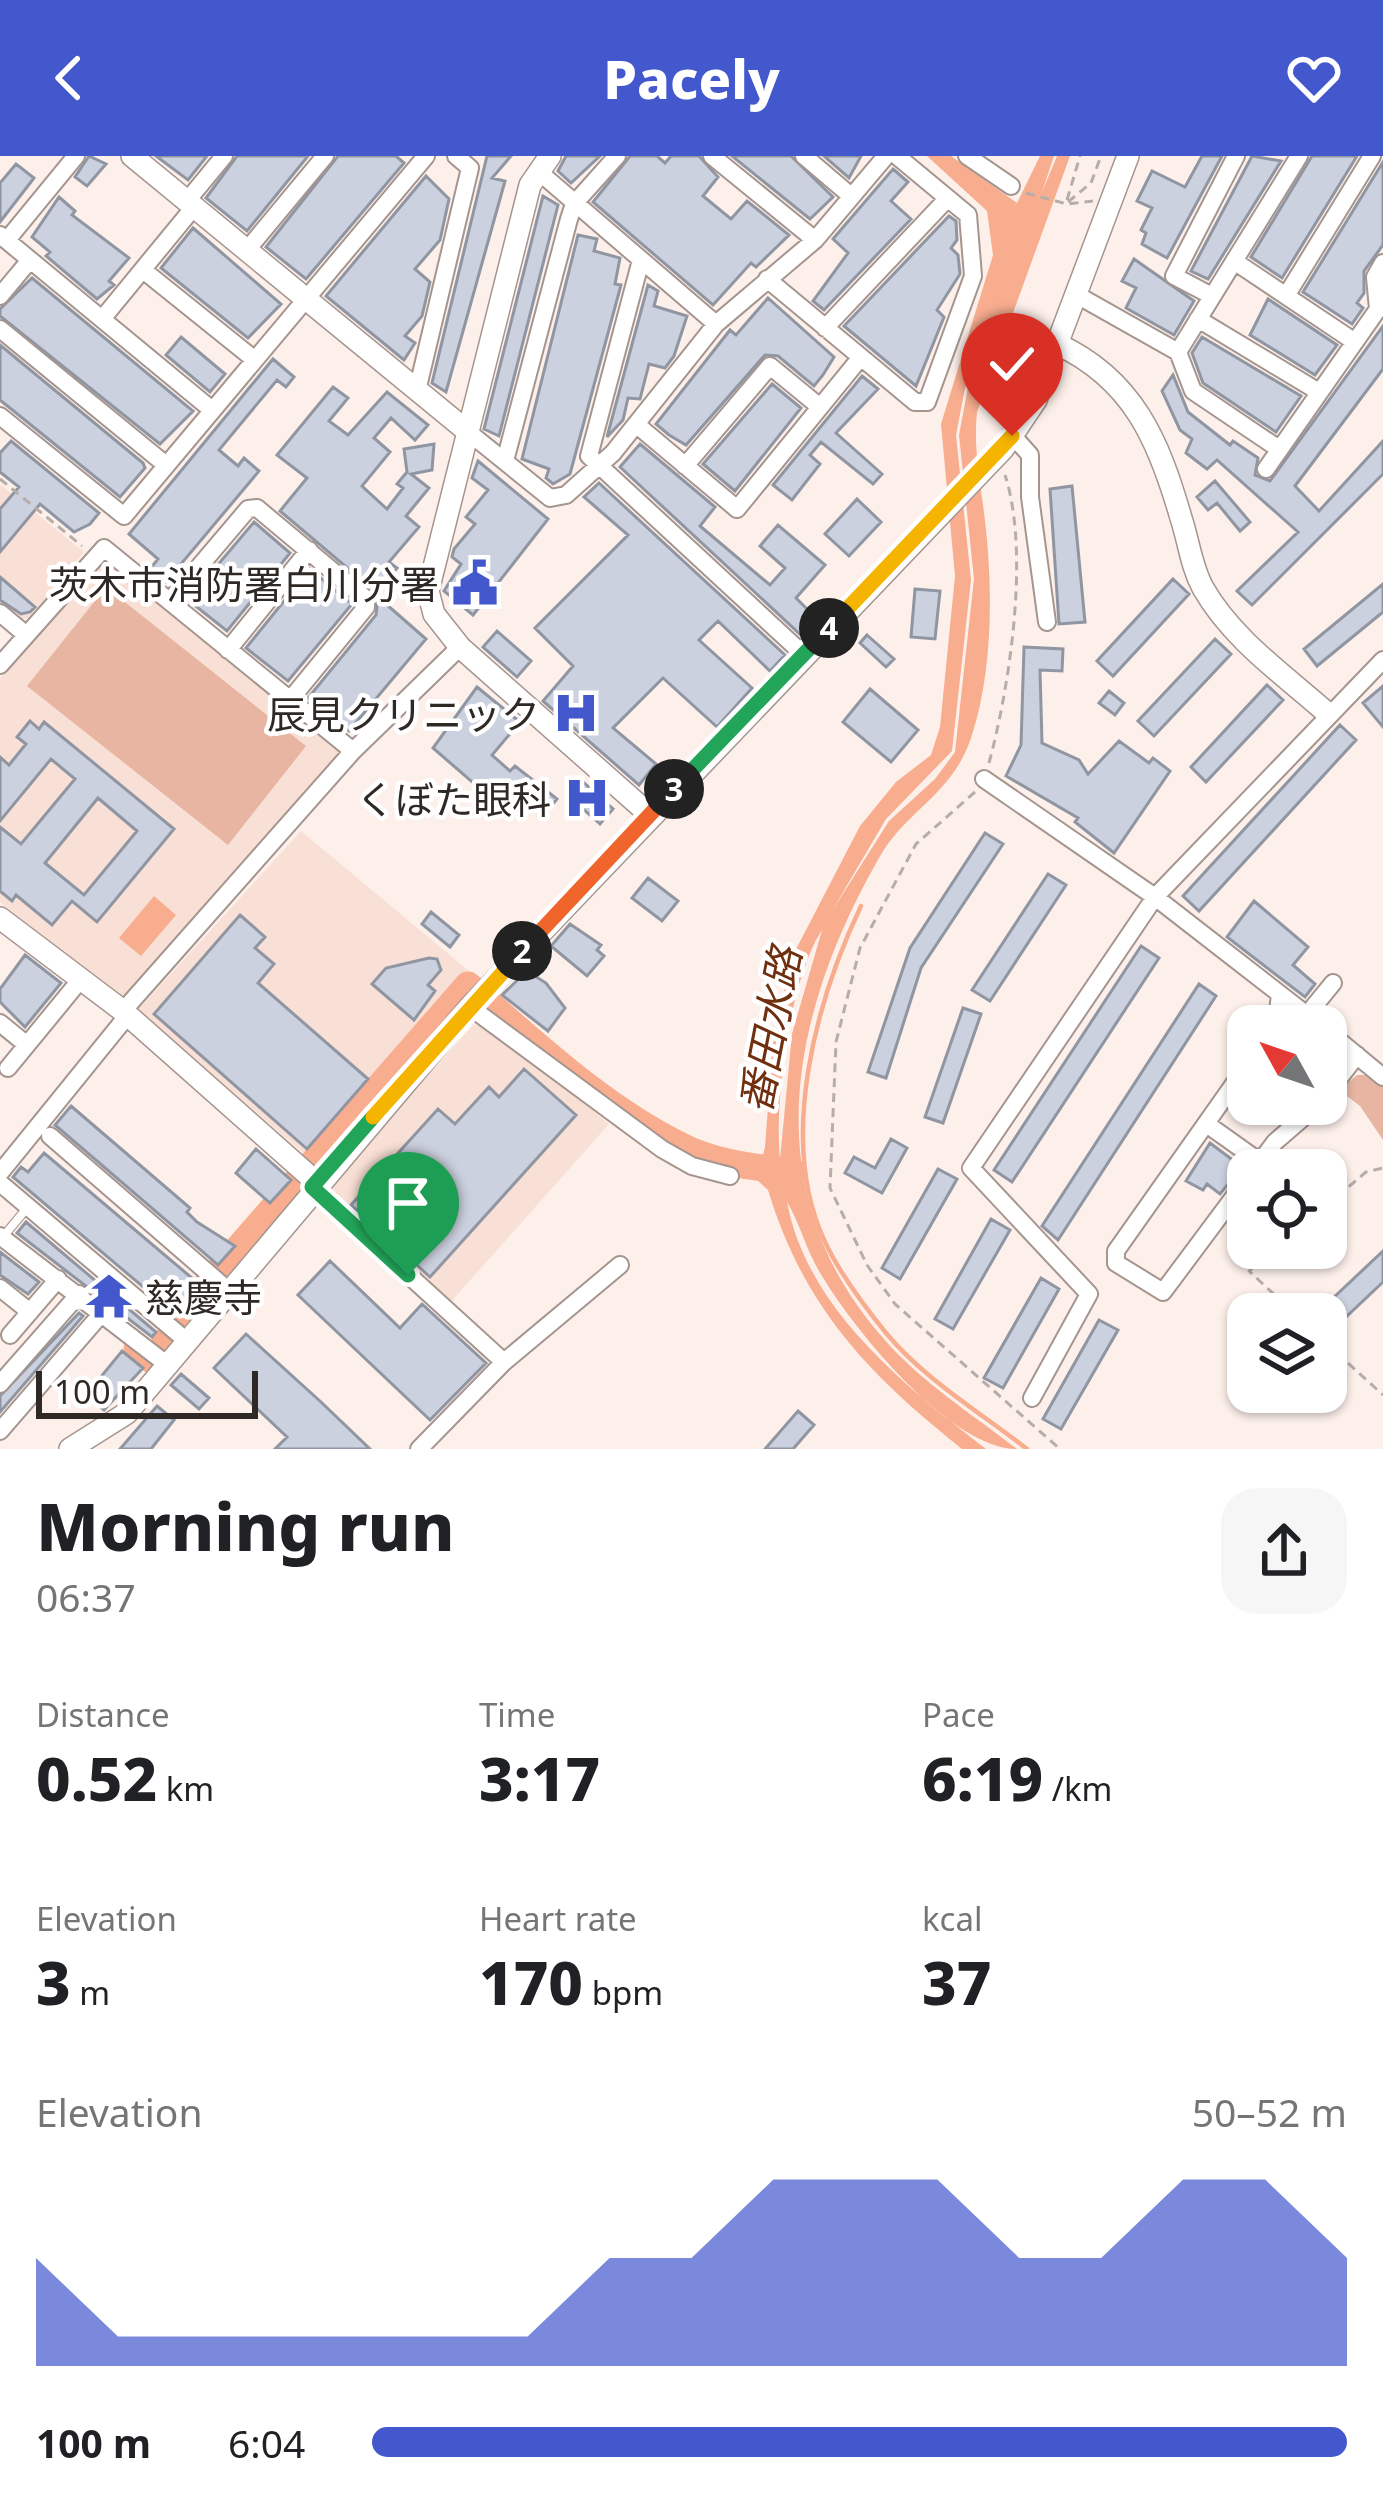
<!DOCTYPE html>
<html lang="en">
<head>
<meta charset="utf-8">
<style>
	:root { --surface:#fff; --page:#f6f6f6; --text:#202124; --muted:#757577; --accent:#4258cc }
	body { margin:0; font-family:"Noto Sans","Noto Sans JP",sans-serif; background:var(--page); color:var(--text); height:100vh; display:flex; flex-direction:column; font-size:45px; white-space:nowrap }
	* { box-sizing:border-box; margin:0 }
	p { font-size:39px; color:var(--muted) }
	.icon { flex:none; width:66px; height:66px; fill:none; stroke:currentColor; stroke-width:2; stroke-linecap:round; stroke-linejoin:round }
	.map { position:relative; height:1293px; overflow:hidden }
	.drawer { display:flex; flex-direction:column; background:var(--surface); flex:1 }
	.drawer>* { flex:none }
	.needle { width:78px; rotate:310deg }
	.controls { position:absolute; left:1227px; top:849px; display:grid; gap:24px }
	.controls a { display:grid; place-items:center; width:120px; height:120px; border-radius:24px; background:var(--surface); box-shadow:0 3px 9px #0004; font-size:60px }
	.scale { position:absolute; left:36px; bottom:30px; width:222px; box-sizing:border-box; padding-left:12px; border:6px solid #2f2926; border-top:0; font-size:33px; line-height:42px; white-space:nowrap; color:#2f2926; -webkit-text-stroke:9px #fff; paint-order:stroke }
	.pin { position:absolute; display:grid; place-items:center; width:102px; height:102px; color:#fff; margin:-123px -51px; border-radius:50% 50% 50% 0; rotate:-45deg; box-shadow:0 0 12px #0007 }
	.pin .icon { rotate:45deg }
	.km { position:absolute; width:60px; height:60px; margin:-30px; border-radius:50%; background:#222; color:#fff; font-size:33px; line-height:60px; text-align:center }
	.round { display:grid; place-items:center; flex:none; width:126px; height:126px; border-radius:36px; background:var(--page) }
	.summary { display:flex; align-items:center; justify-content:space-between; height:204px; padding:0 36px }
	h1 { font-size:66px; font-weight:800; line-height:90px }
	.stats { display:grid; grid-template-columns:repeat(3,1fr); gap:18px; height:204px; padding:12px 36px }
	.stats div { display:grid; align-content:center }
	.stats b { font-size:60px; font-weight:800 }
	.stats small { font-size:33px; font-weight:400 }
	.stats p { font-size:33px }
	.chart { height:336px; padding:24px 36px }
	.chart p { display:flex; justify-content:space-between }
	.chart svg { width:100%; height:216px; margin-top:12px; fill:var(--accent); opacity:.7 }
	ul { padding:0 36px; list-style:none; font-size:39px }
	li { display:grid; grid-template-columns:192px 144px 1fr; align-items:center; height:90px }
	li i { height:30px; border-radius:15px; background:var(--accent) }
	header { display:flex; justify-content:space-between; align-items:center; height:156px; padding:0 36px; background:var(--accent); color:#fff; font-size:54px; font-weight:800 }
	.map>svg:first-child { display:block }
	.built { fill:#f9e0d6 }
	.green { fill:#e7b5a1 }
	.water { fill:#f8ad8f; fill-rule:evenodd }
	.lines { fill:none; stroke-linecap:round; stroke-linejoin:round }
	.stream { stroke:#f8ad8f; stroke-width:4.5 }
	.river { stroke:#f8ad8f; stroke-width:27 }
	.building { fill:#ccd1df; stroke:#9095a2; stroke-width:3; fill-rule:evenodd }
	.service-casing { stroke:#a5958f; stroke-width:10 }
	.minor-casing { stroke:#a5958f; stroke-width:20 }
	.tertiary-casing { stroke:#a5958f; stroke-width:24 }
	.secondary-casing { stroke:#a5958f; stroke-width:24 }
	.path { stroke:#b7ada8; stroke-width:3; stroke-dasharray:9 6; stroke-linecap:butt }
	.service { stroke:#fff; stroke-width:8 }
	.minor { stroke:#fff; stroke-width:16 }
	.tertiary { stroke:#fff; stroke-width:21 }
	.secondary { stroke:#fff; stroke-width:21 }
	.split-1-casing { stroke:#fff; stroke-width:24 }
	.split-2-casing { stroke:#fff; stroke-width:24 }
	.split-3-casing { stroke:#fff; stroke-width:24 }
	.split-4-casing { stroke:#fff; stroke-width:24 }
	.split-5-casing { stroke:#fff; stroke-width:24 }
	.split-1 { stroke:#22a559; stroke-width:15 }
	.split-2 { stroke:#f5b400; stroke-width:15 }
	.split-3 { stroke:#f0652b; stroke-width:15 }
	.split-4 { stroke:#22a559; stroke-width:15 }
	.split-5 { stroke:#f5b400; stroke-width:15 }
	.labels { text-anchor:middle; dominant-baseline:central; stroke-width:9; stroke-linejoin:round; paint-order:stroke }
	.poi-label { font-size:39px; fill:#2f2926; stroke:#fff; text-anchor:end }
	.water-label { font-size:42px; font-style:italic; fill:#702f0f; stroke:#fff }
</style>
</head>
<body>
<header><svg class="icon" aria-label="back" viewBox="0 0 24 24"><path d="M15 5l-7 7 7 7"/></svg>Pacely<svg class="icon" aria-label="heart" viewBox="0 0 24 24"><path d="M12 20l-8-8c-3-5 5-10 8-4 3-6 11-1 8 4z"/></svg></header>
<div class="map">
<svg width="1383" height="1293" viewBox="0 0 1383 1293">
	<rect width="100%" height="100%" fill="#fdf0ea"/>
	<path class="built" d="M0,328L84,396L32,461L19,464L0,448Z
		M103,401L341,595L121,848L0,746V522Z
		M301,675L469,815L308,1001L138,854Z
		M473,869L484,870L547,916L609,968L449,1148L333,1039L332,1027Z"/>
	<path class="green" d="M106,431L306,590L228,689L27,530Z
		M1357,919H1370L1383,930V984L1360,950L1339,934Z"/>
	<path class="water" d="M927,0H951L1017,47L1040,0H1054L1042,36L1057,0H1070L977,256C973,294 981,328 985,365C993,432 993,517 971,582C952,639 906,654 879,702C789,859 754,1037 884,1183C921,1226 972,1258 1017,1293C951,1293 855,1175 822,1120C807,1097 800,1067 787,1046C807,1153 905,1230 986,1293H962C868,1218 804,1152 768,1034L757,1024L765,991L773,884L792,801L860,670L896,626L931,599L940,571L955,420L941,268L993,99L987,55ZM993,162L968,231L959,279L974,423L955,596L935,623L889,665L832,755L886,663L952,595L971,424L956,279L965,232ZM822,774L792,878L780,1003C774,944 790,823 822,774Z
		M154,740L176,759L141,800L119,782Z"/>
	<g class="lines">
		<path class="stream" d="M861,750C816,845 777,984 825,1086C839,1116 865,1151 886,1177C924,1223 981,1257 1027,1293"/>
		<path class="river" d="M137,1192L153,1205L206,1129L468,829C535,888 610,958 692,995C723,1008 759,1012 792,1015"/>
	</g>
	<path class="building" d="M89,0L106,8L87,30L75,21Z
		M156,0H207L188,24Z
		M237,0H308L247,75L206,42Z
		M338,0H396L404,7L306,123L266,91Z
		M487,0H511L492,22L505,25L446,236L432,227Z
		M566,0H600L571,27L558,15Z
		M630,0H657L665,7L671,0H699L718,21L703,40L731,63L747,45L789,79L756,111L751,107L713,149L593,46Z
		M732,0H791L833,41L810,63Z
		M824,0H861L849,22Z
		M1202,0H1222L1167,102L1142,88L1146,77L1141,74L1152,52L1137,45L1152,15L1185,31Z
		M1252,0L1281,5L1208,123L1191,115Z
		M1312,0H1357L1282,122L1251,101Z
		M1383,6V89L1364,115V137L1357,147L1363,152L1352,168L1303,136Z
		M16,8L34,22L0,66V27Z
		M893,13L908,26L891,45L911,63L824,154L813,145L848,97L833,83Z
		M426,20L449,43L440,84L415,113L430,126L422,160L405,180L415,187L404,204L326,140Z
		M543,40L558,49L499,280L484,273Z
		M59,41L75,55L72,59L129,102L109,125L114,129L97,143L46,100L50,96L32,81Z
		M949,60L956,65L957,84L951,92L958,99L960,118L937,154L944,161L916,230L844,170Z
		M193,72L281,148L248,182L161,112Z
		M578,79L597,83L594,95L620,102L615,128L621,129L570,318L553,328L546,322L549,313L522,303Z
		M1134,103L1194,145L1174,179L1126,152L1136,132L1122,125Z
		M32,122L193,255L160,288L0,160V153Z
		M648,129L658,135L654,150L687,160L674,200L665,212L649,208L640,243L628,242L623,264L607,281Z
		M768,142L834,201L823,219L814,230L778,200L765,199L686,289L669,279L656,268L730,174L736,179Z
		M1268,143L1337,189L1315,219L1250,179Z
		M1383,170V213L1295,330L1319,355L1383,285V318L1252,449L1237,435L1298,376L1217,304L1207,313L1186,297L1192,283L1180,274L1162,235L1173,219L1188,256L1230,289L1233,285L1258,302L1255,319L1270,325Z
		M181,181L225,218L210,236L166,199Z
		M1202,181L1301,240L1276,276L1203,227L1192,197Z
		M0,189L143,307L145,312L120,341L0,244Z
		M273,203L294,221L286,231L277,224L219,294L238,310L244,302L259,315L166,426L150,413L158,403L129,378Z
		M862,220L878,233L836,277L882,318L873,328L821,286L810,299L820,308L792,344L773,329Z
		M772,228L801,252L735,335L703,308Z
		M333,231L348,242L329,265L348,279L387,236L428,269L415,284L391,262L374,282L390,296L362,330L387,353L403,332L397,328L407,316L404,293L434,288L432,314L411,318L429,332L406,360L419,371L389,406L397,412L377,437L280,355L307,322L277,299Z
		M11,285L99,357L90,368L74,376L40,348L0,396V353L19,331L0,316V297Z
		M640,288L715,351L700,370L770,429L785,412L760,390L778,369L825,409L796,442L818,464L803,481L620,311Z
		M478,305L548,363L473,459L444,435L461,408L452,401L454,393L475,368L466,361L488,334L472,322Z
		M1215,325L1250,366L1240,375L1217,347L1208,354L1197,341Z
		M599,327L785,499L770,515L718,465L699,484L752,532L717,571L663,522L613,572L656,608L639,629L543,545L573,510L535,472L628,379L584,341Z
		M1072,330L1085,466L1059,468L1050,333Z
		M857,343L881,366L849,400L825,378Z
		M254,366L290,397L227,475L188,444Z
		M310,413L352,448L288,525L246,492Z
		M0,421L35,451L30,456L21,458L0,444Z
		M1173,423L1189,438L1113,520L1097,505Z
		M1383,428V456L1317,510L1304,493Z
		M915,433L940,435L935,483L911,481Z
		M378,441L426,483L349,575L308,542L376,459Z
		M497,475L531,505L517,521L483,491Z
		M867,479L894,503L886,511L860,487Z
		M1215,483L1231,498L1154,580L1138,565Z
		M1024,491L1063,493L1062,515L1040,514L1042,587L1079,604L1088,618L1119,585L1149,607L1153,602L1170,615L1114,697L1075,666L1078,662L1006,620L1021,589Z
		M1267,529L1283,544L1206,626L1191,611Z
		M1383,530V571L1363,547Z
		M477,531L520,566L492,599L510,615L515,610L557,643L543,660L514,636L501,651L433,592Z
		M870,533L918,574L891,606L843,566Z
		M1109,535L1124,547L1115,559L1099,547Z
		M30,565L39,573L44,566L174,673L97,766L72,745L52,769L16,739L12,745L0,735V671L21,688L75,623L51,603L0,665V601L9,609L26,588L17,581ZM98,642L137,675L84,739L45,707Z
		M1340,569L1356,584L1199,755L1183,740Z
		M581,624L613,653L600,668L567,639Z
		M985,677L1003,688L921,812L886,922L868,916L910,792Z
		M1048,718L1066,729L990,845L972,834Z
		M648,722L678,745L662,765L632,742Z
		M1254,745L1308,791L1293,809L1315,828L1305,841L1227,781Z
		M431,756L459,779L450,791L422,768Z
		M240,759L265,781L255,792L274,808L258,827L368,923L307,993L154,858Z
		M570,768L601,789L597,794L604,800L587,820L551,790Z
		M1141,790L1159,802L1012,1026L994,1014Z
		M25,799L61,827L25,871L0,846V833Z
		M429,802L437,803L441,814L428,829L435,835L414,864L372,828L386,812Z
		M527,815L546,827L565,852L548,875L502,839Z
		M1199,828L1216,840L1058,1084L1042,1070Z
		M963,852L981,858L943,967L925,961Z
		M524,913L576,959L430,1121L351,1049L438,953L455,968L489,931L499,941Z
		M71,950L190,1052L187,1056L197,1066L235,1090L218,1109L55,969Z
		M891,983L907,992L882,1037L845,1017L854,1001L875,1012Z
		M1210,987L1242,1011L1220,1038L1207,1028L1203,1034L1186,1025Z
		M256,993L291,1024L270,1047L236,1017Z
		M44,997L199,1128L174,1157L13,1021L21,1011L28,1016Z
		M938,1013L957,1023L900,1123L882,1112Z
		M991,1063L1010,1074L953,1173L935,1163Z
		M26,1066L156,1176L152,1181L17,1077Z
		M1383,1095V1126L1347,1160L1332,1143Z
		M0,1096L39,1126L28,1138L0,1119Z
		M330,1105L400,1172L422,1148L486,1207L430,1264L298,1139Z
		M1041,1122L1059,1133L1003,1232L984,1222Z
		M79,1157L83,1160L0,1256V1240Z
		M1099,1164L1118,1174L1061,1273L1043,1263Z
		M246,1178L321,1246L370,1293H275L287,1281L214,1212Z
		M122,1195L143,1212L104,1254L86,1239Z
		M181,1218L209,1242L199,1253L171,1229Z
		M157,1250L174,1264L151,1293H120Z
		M798,1255L814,1269L793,1293H765Z"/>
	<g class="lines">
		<g class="service-casing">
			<path id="service" d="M2,1082L27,1052"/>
		</g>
		<g class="minor-casing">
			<path id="minor" d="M712,0L815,84
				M804,0L851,40
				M967,0L1011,30
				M538,15L716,168
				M187,45L224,0
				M0,79L212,254
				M7,84L76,0
				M247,94L325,0
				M641,104L589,300L803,498
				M1234,105L1355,186
				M143,114L255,204
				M767,123L915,246H927L973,120L968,59L897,0
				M1077,139L1178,196L1193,235L1279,293
				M0,140L30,104
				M1212,140L1174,120L1236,0
				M1286,140L1372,0
				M102,163L194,51
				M1198,163L1319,236
				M825,172L947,43
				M0,173L166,309
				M1178,196L1299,0
				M417,235L470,12L456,0
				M0,260L124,360L426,0
				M637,269L737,353L861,201
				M467,275L550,342L566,339L613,297L716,168L815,84L886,0
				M1013,280L1030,299V341L1047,466
				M505,305L569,63L574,48L617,0
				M685,310L770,210L820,251
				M1266,313L1378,153L1375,121L1383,107
				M170,445L248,353L257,352L366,443V451L290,544
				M0,457L25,478
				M228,494L309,394
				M0,509L104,392L353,595
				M984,623L1155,741L1321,870
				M470,851L662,993L692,1010L730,1020
				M123,855L353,595L460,491
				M1306,860L1333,827
				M0,867L27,889
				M1276,870L1280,839
				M1326,874L1383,921
				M1248,908L1116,1095V1107L1163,1136L1248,1022
				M8,912L81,823
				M1326,939L1357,899
				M1208,969L1260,1006
				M50,980L229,1135
				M1254,1014L1275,986L1319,948
				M0,1017L128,859
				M0,1027L188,1186
				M312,1031L504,1206
				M0,1080L169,1210
				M0,1132L30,1156
				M10,1179L58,1123
				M0,1228L79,1138
				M1032,1242L1089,1138L971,1012L1155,741L1383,504
				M0,1275L102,1157
				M419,1293L504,1206L620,1109"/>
		</g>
		<g class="tertiary-casing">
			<path id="tertiary" d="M132,0L467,275
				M550,0L530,29L428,435L434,458L460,491L649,658
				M1057,188C1133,223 1159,285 1181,362C1189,386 1191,410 1203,432C1232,483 1284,519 1327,557
				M0,762L123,855L316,1026"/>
		</g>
		<g class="secondary-casing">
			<path id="secondary" d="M70,1293L127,1257L470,851L1003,293L1036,244L1128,0"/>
		</g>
		<path class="path" d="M1026,37L1067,48L1093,45
			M1067,44L1080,0
			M1068,46L1091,27L1101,0
			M0,323L82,390
			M989,607C1010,529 1030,396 1005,319
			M975,636L916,688L860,792L836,886L830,1032L867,1109L895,1148L1060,1293
			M1326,1050L1366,1016L1383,1012
			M1275,1092L1249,1115L1295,1158
			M1326,1187L1383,1239"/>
		<use href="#service" class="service"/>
		<use href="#minor" class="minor"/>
		<use href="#tertiary" class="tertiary"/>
		<use href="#secondary" class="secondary"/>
	</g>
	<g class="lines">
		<g class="split-1-casing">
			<path id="split-1" d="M373,961L312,1031L408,1119"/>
		</g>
		<g class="split-2-casing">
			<path id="split-2" d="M373,961L522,795"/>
		</g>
		<g class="split-3-casing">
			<path id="split-3" d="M522,795L674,633"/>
		</g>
		<g class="split-4-casing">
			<path id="split-4" d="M674,633L829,472"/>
		</g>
		<g class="split-5-casing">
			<path id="split-5" d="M829,472L1012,280"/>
		</g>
		<use href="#split-1" class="split-1"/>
		<use href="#split-2" class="split-2"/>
		<use href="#split-3" class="split-3"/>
		<use href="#split-4" class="split-4"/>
		<use href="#split-5" class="split-5"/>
	</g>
	<defs>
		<g id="civic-bare" transform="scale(3.6)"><path d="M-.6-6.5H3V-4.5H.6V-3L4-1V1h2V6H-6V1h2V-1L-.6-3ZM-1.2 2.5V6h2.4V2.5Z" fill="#4258cc" stroke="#fff" stroke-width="2.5" paint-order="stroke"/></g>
		<g id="hospital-bare" transform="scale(3.6)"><path d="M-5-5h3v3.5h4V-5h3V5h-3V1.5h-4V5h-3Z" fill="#4258cc" stroke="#fff" stroke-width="2.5" paint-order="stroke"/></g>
		<g id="temple-bare" transform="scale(3.6)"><path d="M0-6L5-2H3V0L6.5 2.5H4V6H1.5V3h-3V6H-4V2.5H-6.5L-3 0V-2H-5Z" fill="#4258cc" stroke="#fff" stroke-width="2.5" paint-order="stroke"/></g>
	</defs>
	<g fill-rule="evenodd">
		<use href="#civic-bare" x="475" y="427"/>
		<use href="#hospital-bare" x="576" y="557"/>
		<use href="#hospital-bare" x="587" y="642"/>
		<use href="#temple-bare" x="109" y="1140"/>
	</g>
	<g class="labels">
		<g class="poi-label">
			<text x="439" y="427">茨木市消防署白川分署</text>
			<text x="540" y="557">辰見クリニック</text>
			<text x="551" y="642">くぼた眼科</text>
			<text x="145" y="1140" text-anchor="start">慈慶寺</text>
		</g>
		<g class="water-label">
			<text transform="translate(769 874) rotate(-79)">番田水路</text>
		</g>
	</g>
</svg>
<div class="controls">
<a><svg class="needle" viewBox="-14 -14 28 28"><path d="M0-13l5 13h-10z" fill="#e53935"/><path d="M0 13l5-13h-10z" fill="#757577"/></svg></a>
<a><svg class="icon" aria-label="locate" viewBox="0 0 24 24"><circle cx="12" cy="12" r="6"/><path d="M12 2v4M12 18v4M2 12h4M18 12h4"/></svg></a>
<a><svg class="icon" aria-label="layers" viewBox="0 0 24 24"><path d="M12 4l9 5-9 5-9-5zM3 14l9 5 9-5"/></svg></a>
</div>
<div class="scale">100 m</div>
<div class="pin" style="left:408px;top:1119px;background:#1e9e55"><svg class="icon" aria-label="arrive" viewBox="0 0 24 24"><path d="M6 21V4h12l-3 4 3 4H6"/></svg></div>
<div class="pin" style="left:1012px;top:280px;background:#d93025"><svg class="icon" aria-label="check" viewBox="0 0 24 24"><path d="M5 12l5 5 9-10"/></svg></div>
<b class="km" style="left:522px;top:795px">2</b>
<b class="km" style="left:674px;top:633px">3</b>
<b class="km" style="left:829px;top:472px">4</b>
</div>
<section class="drawer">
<div class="summary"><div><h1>Morning run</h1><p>06:37</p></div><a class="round"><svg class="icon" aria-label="share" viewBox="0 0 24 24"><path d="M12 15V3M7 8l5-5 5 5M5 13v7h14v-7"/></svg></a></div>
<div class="stats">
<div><p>Distance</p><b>0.52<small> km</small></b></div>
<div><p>Time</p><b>3:17</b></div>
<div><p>Pace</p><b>6:19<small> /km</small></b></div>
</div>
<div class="stats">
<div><p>Elevation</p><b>3<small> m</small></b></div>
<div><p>Heart rate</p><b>170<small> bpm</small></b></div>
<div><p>kcal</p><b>37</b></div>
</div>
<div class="chart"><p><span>Elevation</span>50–52 m</p>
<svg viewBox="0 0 160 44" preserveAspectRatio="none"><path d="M0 44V22L10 38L20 38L30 38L40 38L50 38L60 38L70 22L80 22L90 6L100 6L110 6L120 22L130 22L140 6L150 6L160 22V44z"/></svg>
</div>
<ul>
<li><b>100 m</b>6:04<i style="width:100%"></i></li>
</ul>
</section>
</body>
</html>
